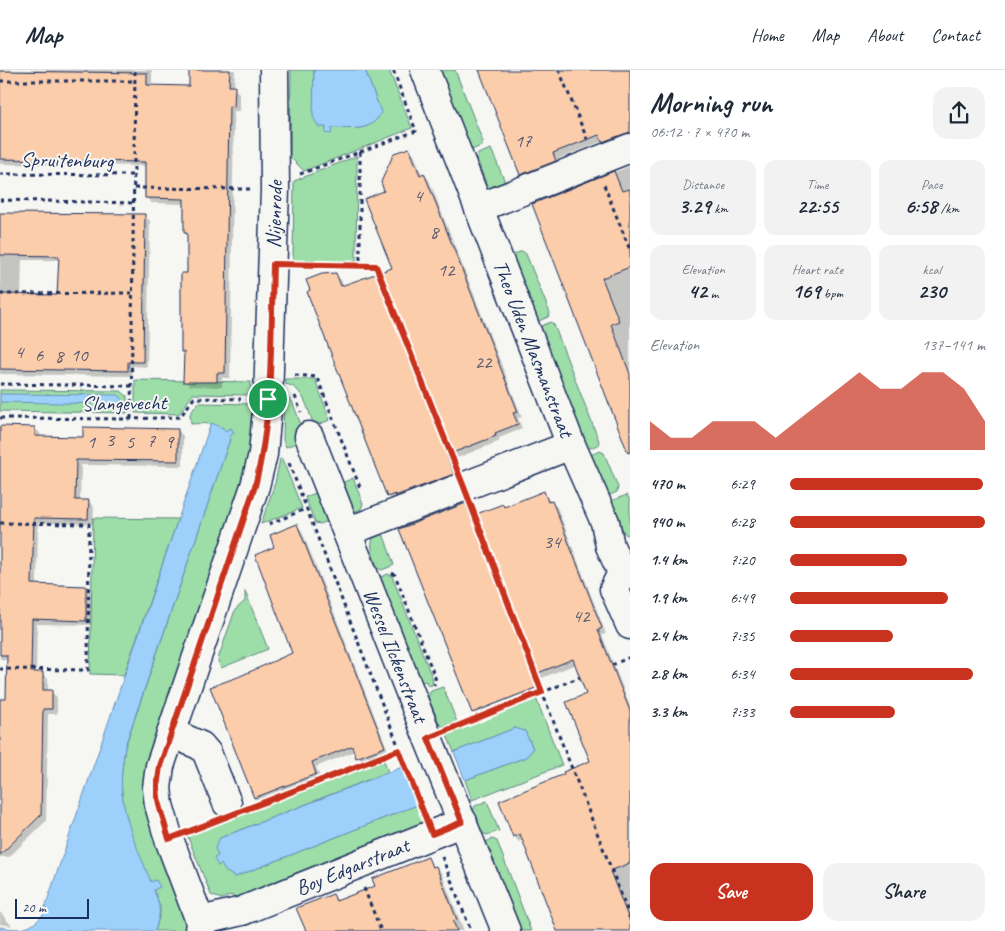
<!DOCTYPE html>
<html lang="en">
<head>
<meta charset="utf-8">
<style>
	:root { --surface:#fff; --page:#f2f2f3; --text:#1f2937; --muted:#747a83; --line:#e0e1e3; --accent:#c8321e }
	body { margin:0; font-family:Caveat,sans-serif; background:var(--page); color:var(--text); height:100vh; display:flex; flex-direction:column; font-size:19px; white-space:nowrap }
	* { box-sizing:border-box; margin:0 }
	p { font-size:16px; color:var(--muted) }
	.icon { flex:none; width:28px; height:28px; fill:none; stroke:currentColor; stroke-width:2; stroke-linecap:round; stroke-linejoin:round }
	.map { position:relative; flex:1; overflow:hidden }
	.drawer { display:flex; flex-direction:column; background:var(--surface); width:375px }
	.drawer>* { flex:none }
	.scale { position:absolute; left:15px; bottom:12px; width:74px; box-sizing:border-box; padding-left:5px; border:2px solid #1b2f5e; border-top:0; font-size:14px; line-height:18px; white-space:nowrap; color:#1b2f5e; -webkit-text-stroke:4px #f6f6f2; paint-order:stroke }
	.pin { position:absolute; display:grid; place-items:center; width:42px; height:42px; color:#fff; margin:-21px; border:2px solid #fff; border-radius:50%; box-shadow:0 1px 5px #0007 }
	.round { display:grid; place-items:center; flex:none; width:52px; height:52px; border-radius:15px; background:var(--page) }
	.headline { display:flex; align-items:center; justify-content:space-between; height:85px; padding:0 20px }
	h1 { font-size:28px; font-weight:600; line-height:38px }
	.metrics { display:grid; grid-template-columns:repeat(3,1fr); gap:8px; height:85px; padding:5px 20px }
	.metrics div { display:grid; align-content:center; border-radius:12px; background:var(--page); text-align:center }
	.metrics b { font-size:21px; font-weight:600 }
	.metrics small { font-size:14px; font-weight:400 }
	.metrics p { font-size:14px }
	.chart { height:140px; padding:10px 20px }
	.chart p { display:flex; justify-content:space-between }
	.chart svg { width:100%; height:90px; margin-top:5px; fill:var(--accent); opacity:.7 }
	.primary-button { display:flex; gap:10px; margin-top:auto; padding:10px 20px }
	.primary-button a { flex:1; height:58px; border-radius:15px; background:var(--accent); color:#fff; font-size:20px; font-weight:600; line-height:58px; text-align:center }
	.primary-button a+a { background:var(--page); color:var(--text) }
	ul { padding:0 20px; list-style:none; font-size:16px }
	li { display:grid; grid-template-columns:80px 60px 1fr; align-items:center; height:38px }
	li i { height:12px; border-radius:6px; background:var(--accent) }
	header { display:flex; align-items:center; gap:30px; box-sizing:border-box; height:70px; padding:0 25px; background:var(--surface); border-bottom:1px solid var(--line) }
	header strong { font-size:24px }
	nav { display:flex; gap:28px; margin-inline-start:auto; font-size:18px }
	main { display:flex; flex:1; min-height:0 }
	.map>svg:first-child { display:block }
	.green { fill:#9ddda7; stroke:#5c8682 }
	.water { fill:#9dd1fb; stroke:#6990bc }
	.shadow { fill:#0003; fill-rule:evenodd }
	.building { fill:#fbcdaa; stroke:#1b2f5e }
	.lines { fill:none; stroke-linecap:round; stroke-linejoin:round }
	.street-casing { stroke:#1b2f5e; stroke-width:31 }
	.path { stroke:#1b2f5e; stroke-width:3; stroke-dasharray:4 4; stroke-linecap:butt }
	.street { stroke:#f6f6f2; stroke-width:28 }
	.route-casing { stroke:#fff; stroke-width:10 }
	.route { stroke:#c8321e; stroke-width:6 }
	.labels { text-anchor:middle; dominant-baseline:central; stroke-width:4; stroke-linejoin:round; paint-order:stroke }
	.number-label { font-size:19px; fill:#535671 }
	.street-label { font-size:21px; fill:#1b2f5e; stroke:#f6f6f2 }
</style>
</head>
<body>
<header>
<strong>Map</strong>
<nav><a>Home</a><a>Map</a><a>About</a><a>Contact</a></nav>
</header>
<main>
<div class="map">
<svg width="630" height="861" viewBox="0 0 630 861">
	<rect width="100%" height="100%" fill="#f6f6f2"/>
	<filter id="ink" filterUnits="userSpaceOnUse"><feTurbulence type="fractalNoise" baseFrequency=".02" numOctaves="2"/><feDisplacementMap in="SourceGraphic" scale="10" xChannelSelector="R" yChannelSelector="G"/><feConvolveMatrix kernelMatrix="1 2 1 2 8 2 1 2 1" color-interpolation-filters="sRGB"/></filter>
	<g filter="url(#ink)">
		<path class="green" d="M291,0H314V47L331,63V58C351,58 372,63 381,42L365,0H389L412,58L304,101L290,87Z
			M435,0H455L483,72L481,76L467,82Z
			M491,79L506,114L491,120L488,118L476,87L478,84Z
			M357,86L356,191L352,193H297L293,189L294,111Z
			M522,181L526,184L550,243L548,247L534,253L508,187Z
			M551,252L554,255L599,371L598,375L584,380L536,258Z
			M285,309H315L330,350L314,356C308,340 304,317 285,314Z
			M135,310L251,312L250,325L193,324L179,344L135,343Z
			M0,320L121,321L127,326V343L0,341Z
			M284,325L292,331L303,360L299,372L286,377L283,370Z
			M198,333L257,334L253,381L153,680L189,861H155L160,844V836C146,802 125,759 122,723C120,707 123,692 125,677L230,369C221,352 208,353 191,354L190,344Z
			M600,381L604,383L618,417L617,422L603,428L587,386Z
			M280,389H282L302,438L261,454L275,413Z
			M353,408L363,434L361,439L351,443L337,415Z
			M321,421L329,451L320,454L315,453L305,427Z
			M627,425L630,431V464L627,465L624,463L612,434L613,430Z
			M93,448L178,449L124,605L90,604Z
			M382,460L394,495L382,500L378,498C373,486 365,468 382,460Z
			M388,504L392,506L433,610L432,615L428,616L426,611L417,614L376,509Z
			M245,521L268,579L221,598L218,591L219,586L235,540L245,531Z
			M443,617L457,652L444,657L440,655L428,627L431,621Z
			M536,628L562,695L472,730L465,710L526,687L533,679L529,669L515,658L454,682L446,663Z
			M383,688L388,702L220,768L218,796L221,794L235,807L417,735L426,758L235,832L232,825L221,829L211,825L187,765Z
			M487,731L499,761L487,765L482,763L473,741L475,736Z
			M492,769L497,771L531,861H513L480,775Z"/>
		<path class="water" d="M314,0H365L381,42C372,63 351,58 332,58L331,64L325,63L326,57H319L313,47Z
			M0,324L118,325L121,327L122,330L118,334L0,332Z
			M211,353L223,358L226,361L231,358L234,363L229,366L230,369L125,676C123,692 120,708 122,723C125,754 140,784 151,812L156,810L160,817L154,820C161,839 161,841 155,861H0V857C19,860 29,861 42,846Z
			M515,658L525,661L533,679L526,687L465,710L454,682Z
			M402,697L417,735L235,807L225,801L221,794L218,796L214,788L218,786L215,778L220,768Z"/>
		<path class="shadow" d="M0,0H152V17H190V0H235L234,18L239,23V41H234L230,308H222V317L190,316L184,311L185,285L182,282L188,204L189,166L185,163V134L152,133L146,128L147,96L0,94Z
			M480,0H630V68L608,77L603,71L558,89L560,96L527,109L521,104Z
			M409,79L414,84L422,105L424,104L429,110L522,347L518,348L522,359L499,368L500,371L452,390L459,409L393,431L388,426L336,205L341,210L344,217L393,199L386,121Z
			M630,96V382L533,135Z
			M0,144L145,146L150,151L147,297L133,296L132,306L0,304ZM22,190H60L58,226H21Z
			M0,357L34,358L40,363V368L84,369L178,360L183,366V396L81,395L80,431H88L94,437L93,454L38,453L37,515L86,517L91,522V555L37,554L36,604H43L48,609V621L51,622L57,627V644H48L46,751L9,787H0V631H7L8,590L0,589Z
			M543,423L551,432L557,437L606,564L602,565L630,636V861H558L523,770L519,772L514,766L566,705L591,692L588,625L576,594L537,610L542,622L478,648L473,642L466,434L471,439L474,447L505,438Z
			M297,455L302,461L389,683L363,693L358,687L355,681L316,697L321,709L260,733L255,728L238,608L294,584L276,478Z
			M427,788L434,798L436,797L441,802L464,861H307L332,825L338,830L376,817Z
			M0,842L12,856L0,854Z"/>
		<path class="building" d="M189,0H230L229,16H235L234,37L229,36L225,303H217V312H183L184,282H181V203H187V163H184V129L145,128V92L0,89V1L147,3V15L189,16Z
			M479,0H630V62L602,72L599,65L553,83L556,91L520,105Z
			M409,78L420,105L424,103L518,342L513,343L518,354L495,363L496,366L447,385L454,404L395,426V424L387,427L307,222L310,220L306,210L322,204L336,203L341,216L392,198L364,129L384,121L381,112L394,83Z
			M614,101L622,121L630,119V197L602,208L619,251L611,254L630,304V382L628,383L532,134Z
			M0,143L145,144L143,292H128V301L0,299V224L57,225L59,186L0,185Z
			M0,356L35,357V366L83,367V357L178,359V391L76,390L75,430H89L88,449L34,448L32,514L86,516V551L32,549L31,602H43V620H52V639H43L41,745L0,785V629H6L7,585H0Z
			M544,421L548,432L552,431L561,453L602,558L598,560L630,641V793L610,801L630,852V861H557L520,764L513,767L499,731L564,704L563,702L590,691L566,632L586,624L573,589L533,605L538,617L472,643L399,459L466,433L471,446L503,434L504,437Z
			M297,454L385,677L356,688L352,676L312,692L316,704L254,728L210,617L238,607L292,583L255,485L274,477L270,465Z
			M428,787L432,797L436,796L457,850L453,851L457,861H306L296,838L333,824L336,831L375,816L372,809Z"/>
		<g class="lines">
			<g class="street-casing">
				<g id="street">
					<path id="s1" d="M425,0L571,375L605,452L610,476L622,503L614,519L630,555"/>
					<path d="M479,138L630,78"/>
					<path id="s2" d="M309,366L428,668L506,861"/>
					<path d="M347,462L571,375"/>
					<path d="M172,663L201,676L207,683L227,733"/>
					<path id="s3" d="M200,851L242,841L463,752"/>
					<path id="s4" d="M199,861L200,851L169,769L159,735L157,718L160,696L255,416L263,384L268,329L275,119L274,0"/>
				</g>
			</g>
			<path class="path" d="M559,0L587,69
				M0,11H135
				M360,82V196
				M0,104L134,105
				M300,104L416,61L393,0
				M604,115L630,180
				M134,118L250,119
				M0,130L134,133
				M299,195L376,196L454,393
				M0,224L133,223
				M295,305L317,307L361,420
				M0,314L132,316
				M295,326L301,342
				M0,348L131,349L180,347L194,328L241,329
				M131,349L135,0
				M289,393L423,740
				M473,441L542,622L630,847
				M0,453L89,454L88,600L0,599
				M269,454L306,439
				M392,503L395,505L436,610L434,615
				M612,595L630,587
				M452,659L580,607
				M251,737L399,679
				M193,760L211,753
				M442,787L471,861
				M364,818L381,861"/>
			<use href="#street" class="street"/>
		</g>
	</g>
	<g class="lines" filter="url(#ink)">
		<g class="route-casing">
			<path id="route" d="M273,194L376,196L464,417L542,622L428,668L462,752L432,764L399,680L169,769L159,735L157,718L160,696L255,416C273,346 271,267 273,194Z"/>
		</g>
		<use href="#route" class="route"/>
	</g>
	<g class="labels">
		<g class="number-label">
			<text x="523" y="71">17</text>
			<text x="418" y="126">4</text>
			<text x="434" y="162">8</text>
			<text x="446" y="200">12</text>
			<text x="19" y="282">4</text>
			<text x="39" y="285">6</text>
			<text x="79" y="285">10</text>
			<text x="59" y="286">8</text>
			<text x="483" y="292">22</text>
			<text x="110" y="370">3</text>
			<text x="151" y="371">7</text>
			<text x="91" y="372">1</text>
			<text x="130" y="372">5</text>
			<text x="169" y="372">9</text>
			<text x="552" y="472">34</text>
			<text x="581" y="546">42</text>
		</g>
		<g class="street-label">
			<text transform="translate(67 90) rotate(1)">Spruitenburg</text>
			<text stroke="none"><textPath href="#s4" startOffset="741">Nijenrode</textPath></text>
			<text stroke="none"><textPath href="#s1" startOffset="299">Theo Uden Masmanstraat</textPath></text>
			<text transform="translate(124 333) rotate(-1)">Slangevecht</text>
			<text stroke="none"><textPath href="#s2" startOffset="236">Wessel Ilckenstraat</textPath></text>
			<text stroke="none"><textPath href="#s3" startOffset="162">Boy Edgarstraat</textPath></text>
		</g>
	</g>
</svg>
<div class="scale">20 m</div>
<div class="pin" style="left:268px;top:329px;background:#1e9e55"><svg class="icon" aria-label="arrive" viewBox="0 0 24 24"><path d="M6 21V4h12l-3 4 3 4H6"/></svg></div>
</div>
<section class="drawer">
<div class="headline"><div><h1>Morning run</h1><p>06:12 · 7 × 470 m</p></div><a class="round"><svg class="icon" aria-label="share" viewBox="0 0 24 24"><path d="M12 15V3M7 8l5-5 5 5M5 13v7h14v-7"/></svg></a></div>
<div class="metrics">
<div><p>Distance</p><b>3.29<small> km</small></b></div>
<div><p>Time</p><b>22:55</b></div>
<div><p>Pace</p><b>6:58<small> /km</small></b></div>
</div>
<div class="metrics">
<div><p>Elevation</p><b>42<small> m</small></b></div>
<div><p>Heart rate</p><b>169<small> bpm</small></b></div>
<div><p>kcal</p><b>230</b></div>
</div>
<div class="chart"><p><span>Elevation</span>137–141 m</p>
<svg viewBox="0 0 160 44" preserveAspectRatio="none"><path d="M0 44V30L10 38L20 38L30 30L40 30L50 30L60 38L70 30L80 22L90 14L100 6L110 14L120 14L130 6L140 6L150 14L160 30V44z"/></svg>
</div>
<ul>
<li><b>470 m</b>6:29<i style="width:99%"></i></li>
<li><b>940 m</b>6:28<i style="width:100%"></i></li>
<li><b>1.4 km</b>7:20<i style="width:60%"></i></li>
<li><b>1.9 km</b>6:49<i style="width:81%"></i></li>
<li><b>2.4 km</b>7:35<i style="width:53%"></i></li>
<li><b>2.8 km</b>6:34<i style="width:94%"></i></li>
<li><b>3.3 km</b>7:33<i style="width:54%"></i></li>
</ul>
<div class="primary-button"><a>Save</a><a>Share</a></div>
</section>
</main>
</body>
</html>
